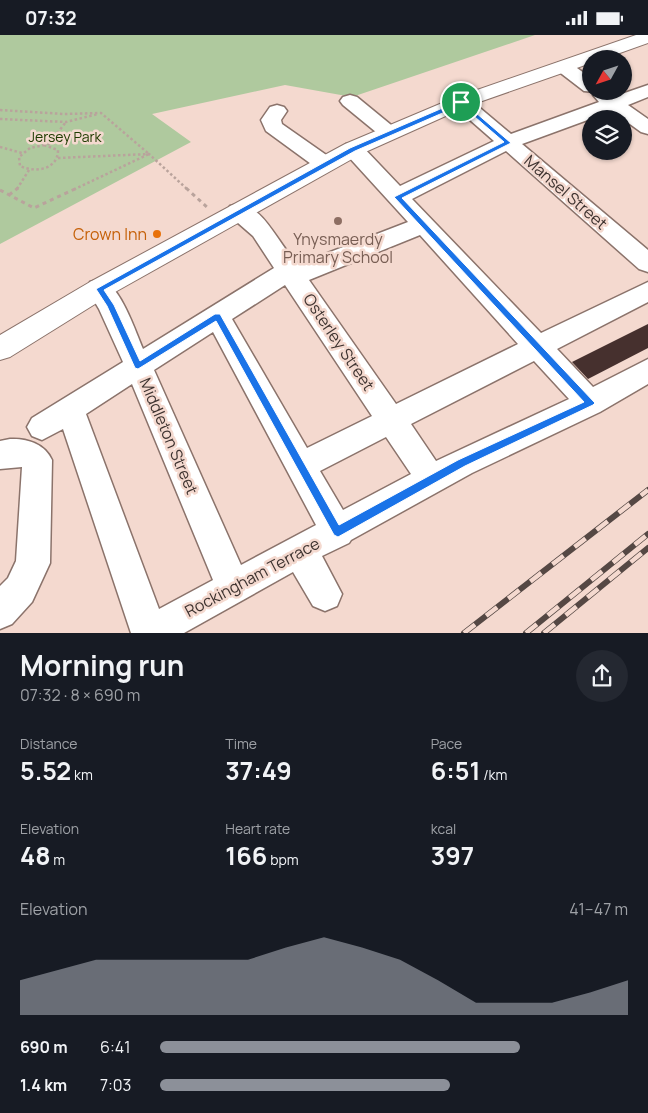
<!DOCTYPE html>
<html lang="en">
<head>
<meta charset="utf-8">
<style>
	:root { --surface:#171b24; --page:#242831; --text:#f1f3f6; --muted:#9ea1a6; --accent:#8c9099 }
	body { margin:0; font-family:Manrope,sans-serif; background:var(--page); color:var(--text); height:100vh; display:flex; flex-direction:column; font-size:19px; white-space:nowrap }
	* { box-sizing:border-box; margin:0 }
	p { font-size:16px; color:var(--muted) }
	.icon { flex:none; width:28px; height:28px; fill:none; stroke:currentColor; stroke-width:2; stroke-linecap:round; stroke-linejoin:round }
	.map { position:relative; height:598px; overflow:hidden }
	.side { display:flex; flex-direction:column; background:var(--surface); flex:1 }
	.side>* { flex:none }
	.needle { width:32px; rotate:230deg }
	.fabs { position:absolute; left:582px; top:15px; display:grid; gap:10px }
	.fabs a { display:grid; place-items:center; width:50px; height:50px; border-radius:50%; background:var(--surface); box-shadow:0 1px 4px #0004; font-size:25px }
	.pin { position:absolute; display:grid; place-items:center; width:42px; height:42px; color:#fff; margin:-21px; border:2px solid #fff; border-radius:50%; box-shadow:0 1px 5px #0007 }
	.round { display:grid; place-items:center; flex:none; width:52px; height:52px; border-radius:26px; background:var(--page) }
	.summary { display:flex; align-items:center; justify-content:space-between; height:85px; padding:0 20px }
	h1 { font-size:28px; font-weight:700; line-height:38px }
	.metrics { display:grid; grid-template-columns:repeat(3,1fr); gap:8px; height:85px; padding:5px 20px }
	.metrics div { display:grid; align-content:center }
	.metrics b { font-size:25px; font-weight:700 }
	.metrics small { font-size:14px; font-weight:400 }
	.metrics p { font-size:14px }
	.chart { height:140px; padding:10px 20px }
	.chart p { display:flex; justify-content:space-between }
	.chart svg { width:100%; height:90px; margin-top:5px; fill:var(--accent); opacity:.7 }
	ul { padding:0 20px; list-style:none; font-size:16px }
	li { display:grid; grid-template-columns:80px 60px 1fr; align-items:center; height:38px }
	li i { height:12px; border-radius:6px; background:var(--accent) }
	.status { display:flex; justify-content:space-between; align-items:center; height:35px; padding:0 25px; background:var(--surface); direction:ltr }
	.status svg { height:14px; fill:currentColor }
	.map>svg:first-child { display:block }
	.green { fill:#afc99e }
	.building { fill:#46302e }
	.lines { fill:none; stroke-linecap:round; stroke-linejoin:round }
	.minor-casing { stroke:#8b736b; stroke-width:3 }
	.major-casing { stroke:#8b736b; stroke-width:2 }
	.path-far1 { stroke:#b9a39c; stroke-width:2.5; stroke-dasharray:2.5 2.5; stroke-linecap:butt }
	.path { stroke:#b9a39c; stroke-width:3; stroke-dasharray:4 4; stroke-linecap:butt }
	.minor { fill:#fff; fill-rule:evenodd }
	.major { fill:#fff; fill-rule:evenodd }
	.rail-casing { stroke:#554844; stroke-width:6 }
	.rail { stroke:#f4d9cf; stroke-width:4.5; stroke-dasharray:14; stroke-linecap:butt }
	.route { fill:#1a73e8; stroke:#fff; fill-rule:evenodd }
	.education-dot { fill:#8d6e63; stroke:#f4d9cf; stroke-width:2 }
	.food-dot { fill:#e8710a; stroke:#f4d9cf; stroke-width:2 }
	.labels { text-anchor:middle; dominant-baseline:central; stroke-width:5; stroke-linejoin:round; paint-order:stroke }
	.far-park-label { font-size:14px; fill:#213d03; stroke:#f4d9cf }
	.street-label { font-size:16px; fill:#3e3330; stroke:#f4d9cf }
	.food-label { font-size:16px; fill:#c56008; stroke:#f4d9cf; text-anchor:end }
	.education-label { font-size:16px; fill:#785e54; stroke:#f4d9cf }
</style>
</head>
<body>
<div class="status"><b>07:32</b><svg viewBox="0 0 49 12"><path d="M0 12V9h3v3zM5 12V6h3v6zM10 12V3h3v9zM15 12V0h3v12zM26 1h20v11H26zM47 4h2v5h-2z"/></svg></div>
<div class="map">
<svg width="648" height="598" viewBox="0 0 648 598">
	<rect width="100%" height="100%" fill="#f4d9cf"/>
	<path class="green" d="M0,0H535L352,62L285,50L152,79L191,107L0,209Z"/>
	<path class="building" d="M648,289V313L588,344L572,327Z"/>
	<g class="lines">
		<g class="minor-casing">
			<path id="minor" d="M564,27L570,28L591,43V56H609L616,61L648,50V62L628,70L648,84V99L641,97L612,76L522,109L648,215V237L639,234L506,116L412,164L541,298L648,247V267L557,314L593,352L648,324V349L600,377L472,438L351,505L349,508L322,521L342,559L337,571L325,576L313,571L293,537L184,598H131L63,394L42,405L32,401L27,392L32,383L123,327L99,274L87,254L90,247C96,245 103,243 108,248C124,262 135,295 143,314L274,233L253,201L230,181L227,176L230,171C263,161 279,215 299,229L408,187L346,119L343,114L346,109L353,108L360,109L400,151L494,106L454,71L451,67L454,63L461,61L468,63L511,99L599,67L593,60L595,57L584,56L558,36L555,32L558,28ZM420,200L518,309L396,369L309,245ZM285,250L372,381L307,413L232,284ZM213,297L316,490L241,530L154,335ZM534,326L569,364L436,426L411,389ZM132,349L213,545L159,574L86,379ZM386,402L411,439L343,475L320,436Z
				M350,60L357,62L396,94L399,98L396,102L389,104L382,102L343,70L340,66L343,62Z
				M277,70L284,72L287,76L281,85L282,89L332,124L336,129L332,134L325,136L318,134L266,96L261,85L270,72Z
				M10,404C27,403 45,409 52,425L50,528L32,567L12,589L0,594V551L8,543L16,526L22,432L0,434V406Z"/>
		</g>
		<g class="major-casing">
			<path id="major" d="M636,0H648V8L603,24H591V28L468,71L361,119L108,261L10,322L0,325V300L90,247L345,109L454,63Z"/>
		</g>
		<path class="path-far1" d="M0,75L64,79L101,78L149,119L75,154
			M0,84L66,87L98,79
			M44,110L58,115C58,135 35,138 20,131L19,122L30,113Z
			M48,110L66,87
			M0,112L22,118
			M58,123L149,119L187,154
			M17,154L29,135"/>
		<path class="path" d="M186,153L208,173
			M0,155L34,173L77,153
			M9,160L18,153"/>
		<use href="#minor" class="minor"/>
		<use href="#major" class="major"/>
		<g class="rail-casing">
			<path id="rail" d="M464,598L648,455
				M526,598L648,499
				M544,598L648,513"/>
		</g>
		<use href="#rail" class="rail"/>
	</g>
	<path class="route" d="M461,65L511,108L402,163L595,368L593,370L465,431L338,502L334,500L216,286L138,334L135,333L107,271L96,254L350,113ZM461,70L504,107L394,162L584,367L458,425L339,490L220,279H215L140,326L114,270L104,255L355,116Z"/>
	<circle class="education-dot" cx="338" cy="186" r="5"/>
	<circle class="food-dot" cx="157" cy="199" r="5"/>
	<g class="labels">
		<g class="far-park-label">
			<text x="65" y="101">Jersey Park</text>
		</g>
		<g class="street-label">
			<text transform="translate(566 157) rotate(41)">Mansel Street</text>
			<text transform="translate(339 307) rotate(56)">Osterley Street</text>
			<text transform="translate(169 401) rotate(67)">Middleton Street</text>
			<text transform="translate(252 542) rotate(-28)">Rockingham Terrace</text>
		</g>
		<g class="food-label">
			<text x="147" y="199">Crown Inn</text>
		</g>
		<g class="education-label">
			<text x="338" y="204">Ynysmaerdy<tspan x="338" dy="18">Primary School</tspan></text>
		</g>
	</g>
</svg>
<div class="fabs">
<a><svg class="needle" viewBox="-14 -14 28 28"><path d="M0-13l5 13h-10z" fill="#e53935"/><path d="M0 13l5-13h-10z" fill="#9ea1a6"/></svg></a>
<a><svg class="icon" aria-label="layers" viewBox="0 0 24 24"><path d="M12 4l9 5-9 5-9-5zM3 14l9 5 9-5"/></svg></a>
</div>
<div class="pin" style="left:461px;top:67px;background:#1e9e55"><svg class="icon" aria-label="arrive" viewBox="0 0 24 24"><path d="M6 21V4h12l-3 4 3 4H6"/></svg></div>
</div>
<section class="side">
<div class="summary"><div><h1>Morning run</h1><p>07:32 · 8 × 690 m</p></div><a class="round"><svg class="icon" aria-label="share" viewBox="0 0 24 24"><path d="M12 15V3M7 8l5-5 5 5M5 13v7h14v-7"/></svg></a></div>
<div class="metrics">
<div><p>Distance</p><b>5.52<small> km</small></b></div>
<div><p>Time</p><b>37:49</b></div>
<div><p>Pace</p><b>6:51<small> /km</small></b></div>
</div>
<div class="metrics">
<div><p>Elevation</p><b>48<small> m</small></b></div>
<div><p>Heart rate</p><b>166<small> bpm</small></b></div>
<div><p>kcal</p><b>397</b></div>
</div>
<div class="chart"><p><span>Elevation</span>41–47 m</p>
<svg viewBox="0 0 160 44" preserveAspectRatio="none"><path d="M0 44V27L10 22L20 17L30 17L40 17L50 17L60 17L70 11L80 6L90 11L100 17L110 27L120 38L130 38L140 38L150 33L160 27V44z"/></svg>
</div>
<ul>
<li><b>690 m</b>6:41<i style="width:77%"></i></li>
<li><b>1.4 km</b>7:03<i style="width:62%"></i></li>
</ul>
</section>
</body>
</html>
